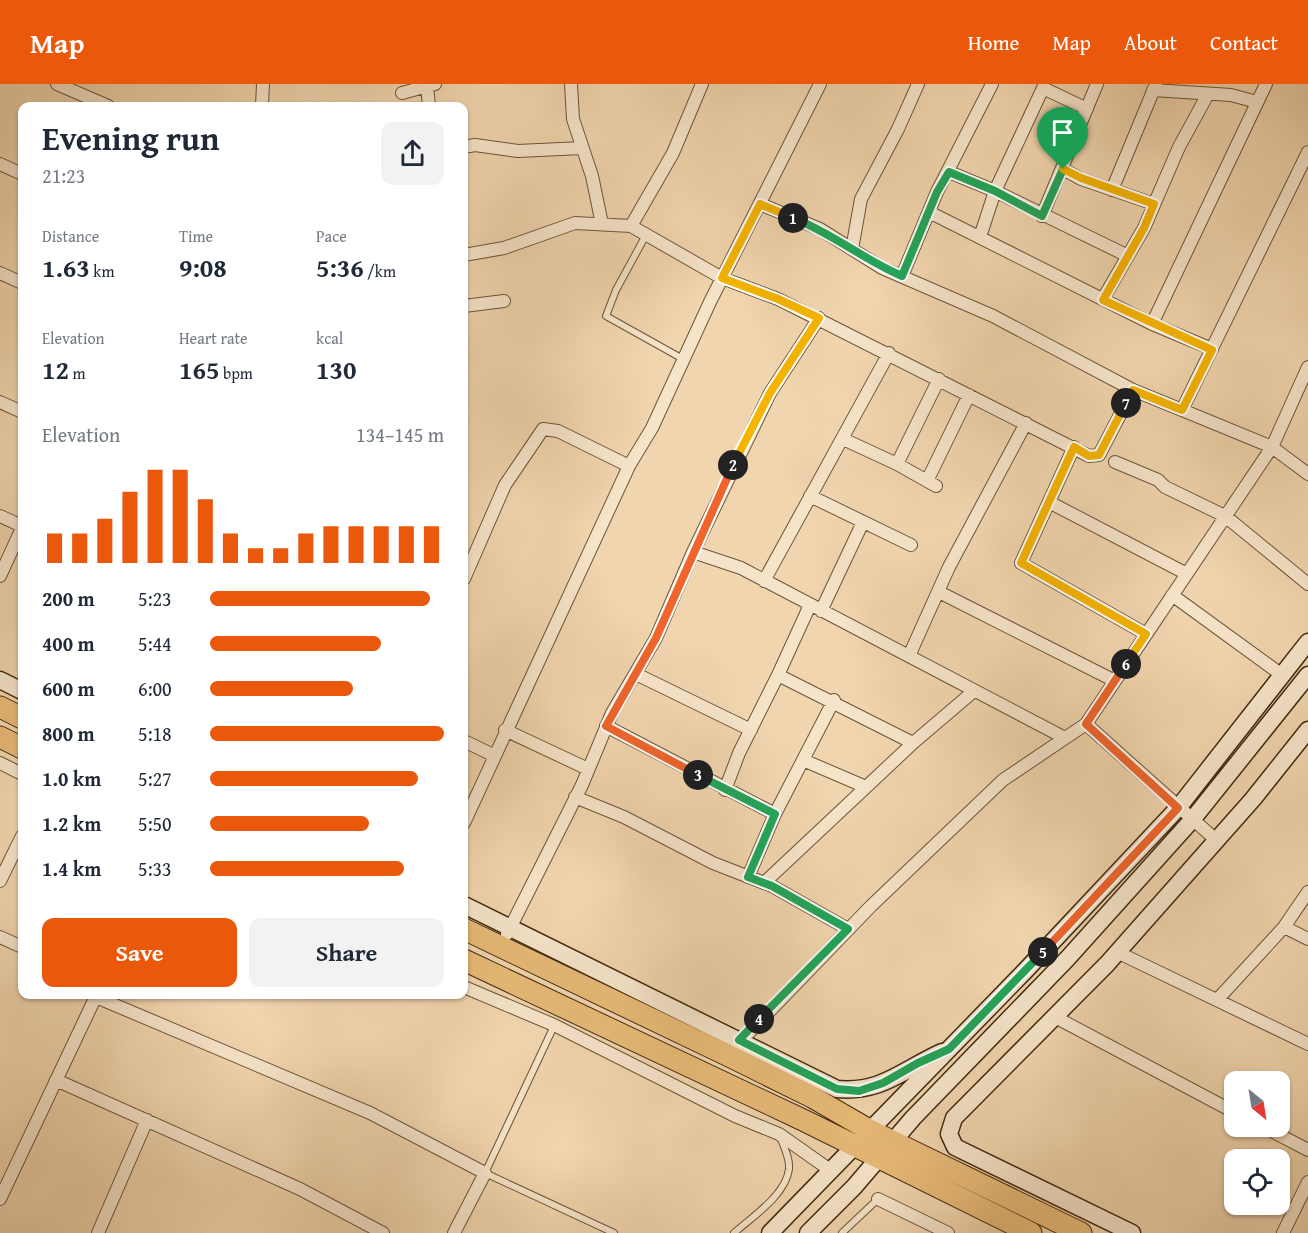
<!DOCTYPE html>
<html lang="en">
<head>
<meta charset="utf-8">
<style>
	:root { --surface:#fff; --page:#f2f2f3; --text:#1f2937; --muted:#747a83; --accent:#ea580c }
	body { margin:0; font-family:"Gentium Book Plus",serif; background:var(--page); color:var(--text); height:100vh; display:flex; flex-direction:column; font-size:22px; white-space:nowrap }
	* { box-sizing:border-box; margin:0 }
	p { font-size:20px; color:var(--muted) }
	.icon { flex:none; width:33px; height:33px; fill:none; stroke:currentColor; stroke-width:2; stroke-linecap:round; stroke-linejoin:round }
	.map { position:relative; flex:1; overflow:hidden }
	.panel { position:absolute; left:18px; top:18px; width:450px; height:897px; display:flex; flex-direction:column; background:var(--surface); border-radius:12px; box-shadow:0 2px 4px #0004 }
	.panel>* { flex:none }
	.needle { width:39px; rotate:150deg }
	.controls { position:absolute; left:1224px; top:987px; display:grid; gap:12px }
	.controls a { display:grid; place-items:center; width:66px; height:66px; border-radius:12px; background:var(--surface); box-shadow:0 2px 4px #0004; font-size:30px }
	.pin { position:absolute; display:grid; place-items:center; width:51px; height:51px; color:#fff; margin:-62px -26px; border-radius:50% 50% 50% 0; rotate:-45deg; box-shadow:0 0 6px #0007 }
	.pin .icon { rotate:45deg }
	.km { position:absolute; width:30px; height:30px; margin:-15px; border-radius:50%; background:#222; color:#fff; font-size:16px; line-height:30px; text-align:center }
	.round { display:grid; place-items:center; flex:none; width:63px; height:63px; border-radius:12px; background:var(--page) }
	.head { display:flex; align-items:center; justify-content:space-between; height:102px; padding:0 24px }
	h1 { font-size:33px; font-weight:700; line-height:45px }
	.metrics { display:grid; grid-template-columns:repeat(3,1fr); gap:9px; height:102px; padding:6px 24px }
	.metrics div { display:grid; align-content:center }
	.metrics b { font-size:26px; font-weight:700 }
	.metrics small { font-size:16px; font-weight:400 }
	.metrics p { font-size:16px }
	.chart { height:168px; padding:12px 24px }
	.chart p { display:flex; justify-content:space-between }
	.chart svg { width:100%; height:108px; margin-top:6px; stroke:var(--accent); stroke-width:6 }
	.cta { display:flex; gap:12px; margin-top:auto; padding:12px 24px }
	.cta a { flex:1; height:69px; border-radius:12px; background:var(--accent); color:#fff; font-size:24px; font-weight:700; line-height:69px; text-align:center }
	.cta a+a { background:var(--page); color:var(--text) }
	ul { padding:0 24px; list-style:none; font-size:20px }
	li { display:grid; grid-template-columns:96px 72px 1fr; align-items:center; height:45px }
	li i { height:15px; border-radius:8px; background:var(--accent) }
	header { display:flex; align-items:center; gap:36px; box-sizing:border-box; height:84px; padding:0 30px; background:var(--accent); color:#fff }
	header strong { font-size:28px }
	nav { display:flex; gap:33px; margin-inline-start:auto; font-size:21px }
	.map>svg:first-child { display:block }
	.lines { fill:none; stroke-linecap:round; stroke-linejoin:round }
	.lane-casing { stroke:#6c5537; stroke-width:8 }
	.street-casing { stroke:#6c5537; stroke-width:14 }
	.secondary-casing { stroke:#402a0f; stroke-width:19 }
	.highway-casing { stroke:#402a0f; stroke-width:23 }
	.lane { stroke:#f6e4ca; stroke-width:6 }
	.street { stroke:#f6e4ca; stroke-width:12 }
	.secondary { stroke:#f6e4ca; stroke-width:16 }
	.highway { stroke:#e8ba77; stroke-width:21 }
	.split-1-casing { stroke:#fff; stroke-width:12 }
	.split-2-casing { stroke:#fff; stroke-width:12 }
	.split-3-casing { stroke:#fff; stroke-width:12 }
	.split-4-casing { stroke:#fff; stroke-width:12 }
	.split-5-casing { stroke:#fff; stroke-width:12 }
	.split-6-casing { stroke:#fff; stroke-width:12 }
	.split-7-casing { stroke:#fff; stroke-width:12 }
	.split-8-casing { stroke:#fff; stroke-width:12 }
	.split-1 { stroke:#22a559; stroke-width:8 }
	.split-2 { stroke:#f5b400; stroke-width:8 }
	.split-3 { stroke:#f0652b; stroke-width:8 }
	.split-4 { stroke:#22a559; stroke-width:8 }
	.split-5 { stroke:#22a559; stroke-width:8 }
	.split-6 { stroke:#f0652b; stroke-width:8 }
	.split-7 { stroke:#f5b400; stroke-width:8 }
	.split-8 { stroke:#f5b400; stroke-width:8 }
</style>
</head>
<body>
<header>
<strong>Map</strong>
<nav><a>Home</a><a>Map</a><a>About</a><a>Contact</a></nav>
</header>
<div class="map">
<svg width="1308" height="1149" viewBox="0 0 1308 1149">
	<rect width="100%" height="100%" fill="#f1d5ae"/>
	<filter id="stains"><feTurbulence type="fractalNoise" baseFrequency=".00333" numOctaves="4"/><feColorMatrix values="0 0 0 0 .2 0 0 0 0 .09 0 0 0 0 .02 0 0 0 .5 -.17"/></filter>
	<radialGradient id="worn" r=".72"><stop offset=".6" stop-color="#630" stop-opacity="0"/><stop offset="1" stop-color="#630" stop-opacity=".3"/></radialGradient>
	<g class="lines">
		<g class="lane-casing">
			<path id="lane" d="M646,151L616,206L606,232L683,275
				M554,942L485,1089L614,1149
				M734,1149C752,1133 786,1111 789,1085C790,1074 784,1063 780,1053
				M842,1149L878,1115"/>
		</g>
		<g class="street-casing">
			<path id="street" d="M57,0L108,22
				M571,0L573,35L592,92L602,140
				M702,0L673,69L631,142L722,194L778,215L1089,372L1099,371L1133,306
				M427,2L429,22
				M1153,6L1231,11L1257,18
				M402,9L435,0
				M262,22L263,0
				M464,63L475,61L518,67L582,64
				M0,80L22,90
				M1063,85L1081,95L1154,120
				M949,88L995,107L1128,172
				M1112,106L1156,0
				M760,120L820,145L882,184L993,232L1133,306L1182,326L1308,68
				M929,128L1152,240L1212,265
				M1042,132L1097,0
				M980,153L995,107L1043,4L1087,25
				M852,165L861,115L898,45L918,0
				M464,171L504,164L575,139L631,142
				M0,189L22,199
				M902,192L937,108L992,0
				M1103,215L1144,144L1179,63L1208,10
				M464,222L504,217
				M1152,240L1266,0
				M0,318L22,328
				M1182,326L1272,363L1308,390
				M843,355L897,380L939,295
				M1074,363L1021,479L1146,550
				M1115,378L1158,396L1165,403L1225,432L1308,500
				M897,380L936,402
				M927,397L969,311
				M810,412L911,461
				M1049,418L1187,490
				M0,432L22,442
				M693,468L770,309L819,234
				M0,492L22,444
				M464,495L505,401L543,345L558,347L629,382
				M764,497L889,269
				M939,508L1115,597
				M1172,511L1282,591
				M821,527L863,438
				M909,572L949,483L1026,339
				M636,590L751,646
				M778,591L810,521
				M1086,640L1272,363L1308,283
				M606,642L775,730
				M505,646L588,685
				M464,657L493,671
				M803,676L866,703
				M0,679L22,690
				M725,706L739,669L778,591L913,659
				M575,713L624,733L713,779L772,802L848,845
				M464,739L629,382L652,344L710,218L820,0
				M748,793L775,730L834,616
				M0,797L22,752
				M764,799L913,659L974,607
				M1284,843L1308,855
				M507,850L582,701L612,629L656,554L693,468L741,484L1065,654
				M0,853L22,863
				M1117,868L1308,960
				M464,903L554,941L735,1032L779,1050L830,1086
				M96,913L370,1029L485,1089L454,1149
				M1217,916L1284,843L1308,808
				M1055,933L1234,1028
				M735,963L871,822L1003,696L1086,640L1216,756
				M56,996L300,1105L383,1149
				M1262,1042L1308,1066
				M0,1115L97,910
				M878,1115L948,1149
				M98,1149L147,1036
				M1283,1149L1308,1098"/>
		</g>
		<g class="secondary-casing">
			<path id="secondary" d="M0,596L22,607
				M464,821L837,1005C882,1009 902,986 942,968
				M770,1149L1025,887L1178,724L1308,558
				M808,1149L854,1103L913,1034L1067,875L1192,736L1308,591
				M1132,1149L955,1063L949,1050L954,1034L1107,880L1253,715L1308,646"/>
		</g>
		<g class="highway-casing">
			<path id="highway" d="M0,623L22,634
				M0,653L22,664
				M464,845L729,972L812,1013L871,1047L1081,1149
				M464,876L803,1036L1031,1149"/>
		</g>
		<use href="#lane" class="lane"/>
		<use href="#street" class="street"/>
		<use href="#secondary" class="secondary"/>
		<use href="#highway" class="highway"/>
	</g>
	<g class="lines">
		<g class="split-1-casing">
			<path id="split-1" d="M793,134C832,149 864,176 902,192L937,108L949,88L995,107L1042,132L1063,85"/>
		</g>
		<g class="split-2-casing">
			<path id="split-2" d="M733,381L770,309L819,234L778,215L722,194L760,120L793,134"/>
		</g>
		<g class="split-3-casing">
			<path id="split-3" d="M698,691L606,642L656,554L733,381"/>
		</g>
		<g class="split-4-casing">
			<path id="split-4" d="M698,691L775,730L748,793L772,802L848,845L759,935"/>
		</g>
		<g class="split-5-casing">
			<path id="split-5" d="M759,935L739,956L837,1005L859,1007L883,999L918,979L949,965L1043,868"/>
		</g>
		<g class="split-6-casing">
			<path id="split-6" d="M1043,868L1178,724L1086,640L1126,580"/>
		</g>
		<g class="split-7-casing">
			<path id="split-7" d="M1126,319L1099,371L1089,372L1074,363L1021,479L1146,550L1126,580"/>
		</g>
		<g class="split-8-casing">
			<path id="split-8" d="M1063,85L1081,94L1154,120L1144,144L1103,216L1212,266L1182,326L1133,306L1126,319"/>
		</g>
		<use href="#split-1" class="split-1"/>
		<use href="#split-2" class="split-2"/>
		<use href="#split-3" class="split-3"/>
		<use href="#split-4" class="split-4"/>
		<use href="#split-5" class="split-5"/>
		<use href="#split-6" class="split-6"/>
		<use href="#split-7" class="split-7"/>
		<use href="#split-8" class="split-8"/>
	</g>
	<rect width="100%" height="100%" filter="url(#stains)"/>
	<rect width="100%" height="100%" fill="url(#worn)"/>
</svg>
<div class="controls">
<a><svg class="needle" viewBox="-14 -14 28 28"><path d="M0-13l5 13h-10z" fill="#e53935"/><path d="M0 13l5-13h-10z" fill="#747a83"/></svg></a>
<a><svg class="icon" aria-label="locate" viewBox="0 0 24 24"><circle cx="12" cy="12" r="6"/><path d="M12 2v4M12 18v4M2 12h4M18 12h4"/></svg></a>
</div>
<div class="pin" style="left:1063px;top:85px;background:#1e9e55"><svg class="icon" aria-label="arrive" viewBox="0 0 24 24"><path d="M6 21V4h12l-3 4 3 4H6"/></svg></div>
<b class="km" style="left:793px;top:134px">1</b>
<b class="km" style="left:733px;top:381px">2</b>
<b class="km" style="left:698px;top:691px">3</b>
<b class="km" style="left:759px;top:935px">4</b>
<b class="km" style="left:1043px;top:868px">5</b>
<b class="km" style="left:1126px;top:580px">6</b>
<b class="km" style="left:1126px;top:319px">7</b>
<section class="panel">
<div class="head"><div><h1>Evening run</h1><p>21:23</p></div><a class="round"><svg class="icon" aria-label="share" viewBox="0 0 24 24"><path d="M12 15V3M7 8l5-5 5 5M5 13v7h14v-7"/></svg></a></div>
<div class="metrics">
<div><p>Distance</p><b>1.63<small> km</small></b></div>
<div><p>Time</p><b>9:08</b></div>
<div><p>Pace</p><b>5:36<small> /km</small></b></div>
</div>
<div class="metrics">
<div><p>Elevation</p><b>12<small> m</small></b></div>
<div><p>Heart rate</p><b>165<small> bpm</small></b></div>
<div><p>kcal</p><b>130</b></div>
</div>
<div class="chart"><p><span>Elevation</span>134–145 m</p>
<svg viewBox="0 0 160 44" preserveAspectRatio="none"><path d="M5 44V32M15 44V32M25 44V26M35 44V15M45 44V6M55 44V6M65 44V18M75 44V32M85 44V38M95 44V38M105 44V32M115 44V29M125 44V29M135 44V29M145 44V29M155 44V29"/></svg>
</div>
<ul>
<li><b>200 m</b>5:23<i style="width:94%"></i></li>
<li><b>400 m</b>5:44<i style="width:73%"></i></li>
<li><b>600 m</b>6:00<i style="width:61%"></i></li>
<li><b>800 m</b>5:18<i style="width:100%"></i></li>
<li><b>1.0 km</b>5:27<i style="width:89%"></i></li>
<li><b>1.2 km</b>5:50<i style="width:68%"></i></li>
<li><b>1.4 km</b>5:33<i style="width:83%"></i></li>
</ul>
<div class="cta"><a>Save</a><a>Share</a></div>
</section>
</div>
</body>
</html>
